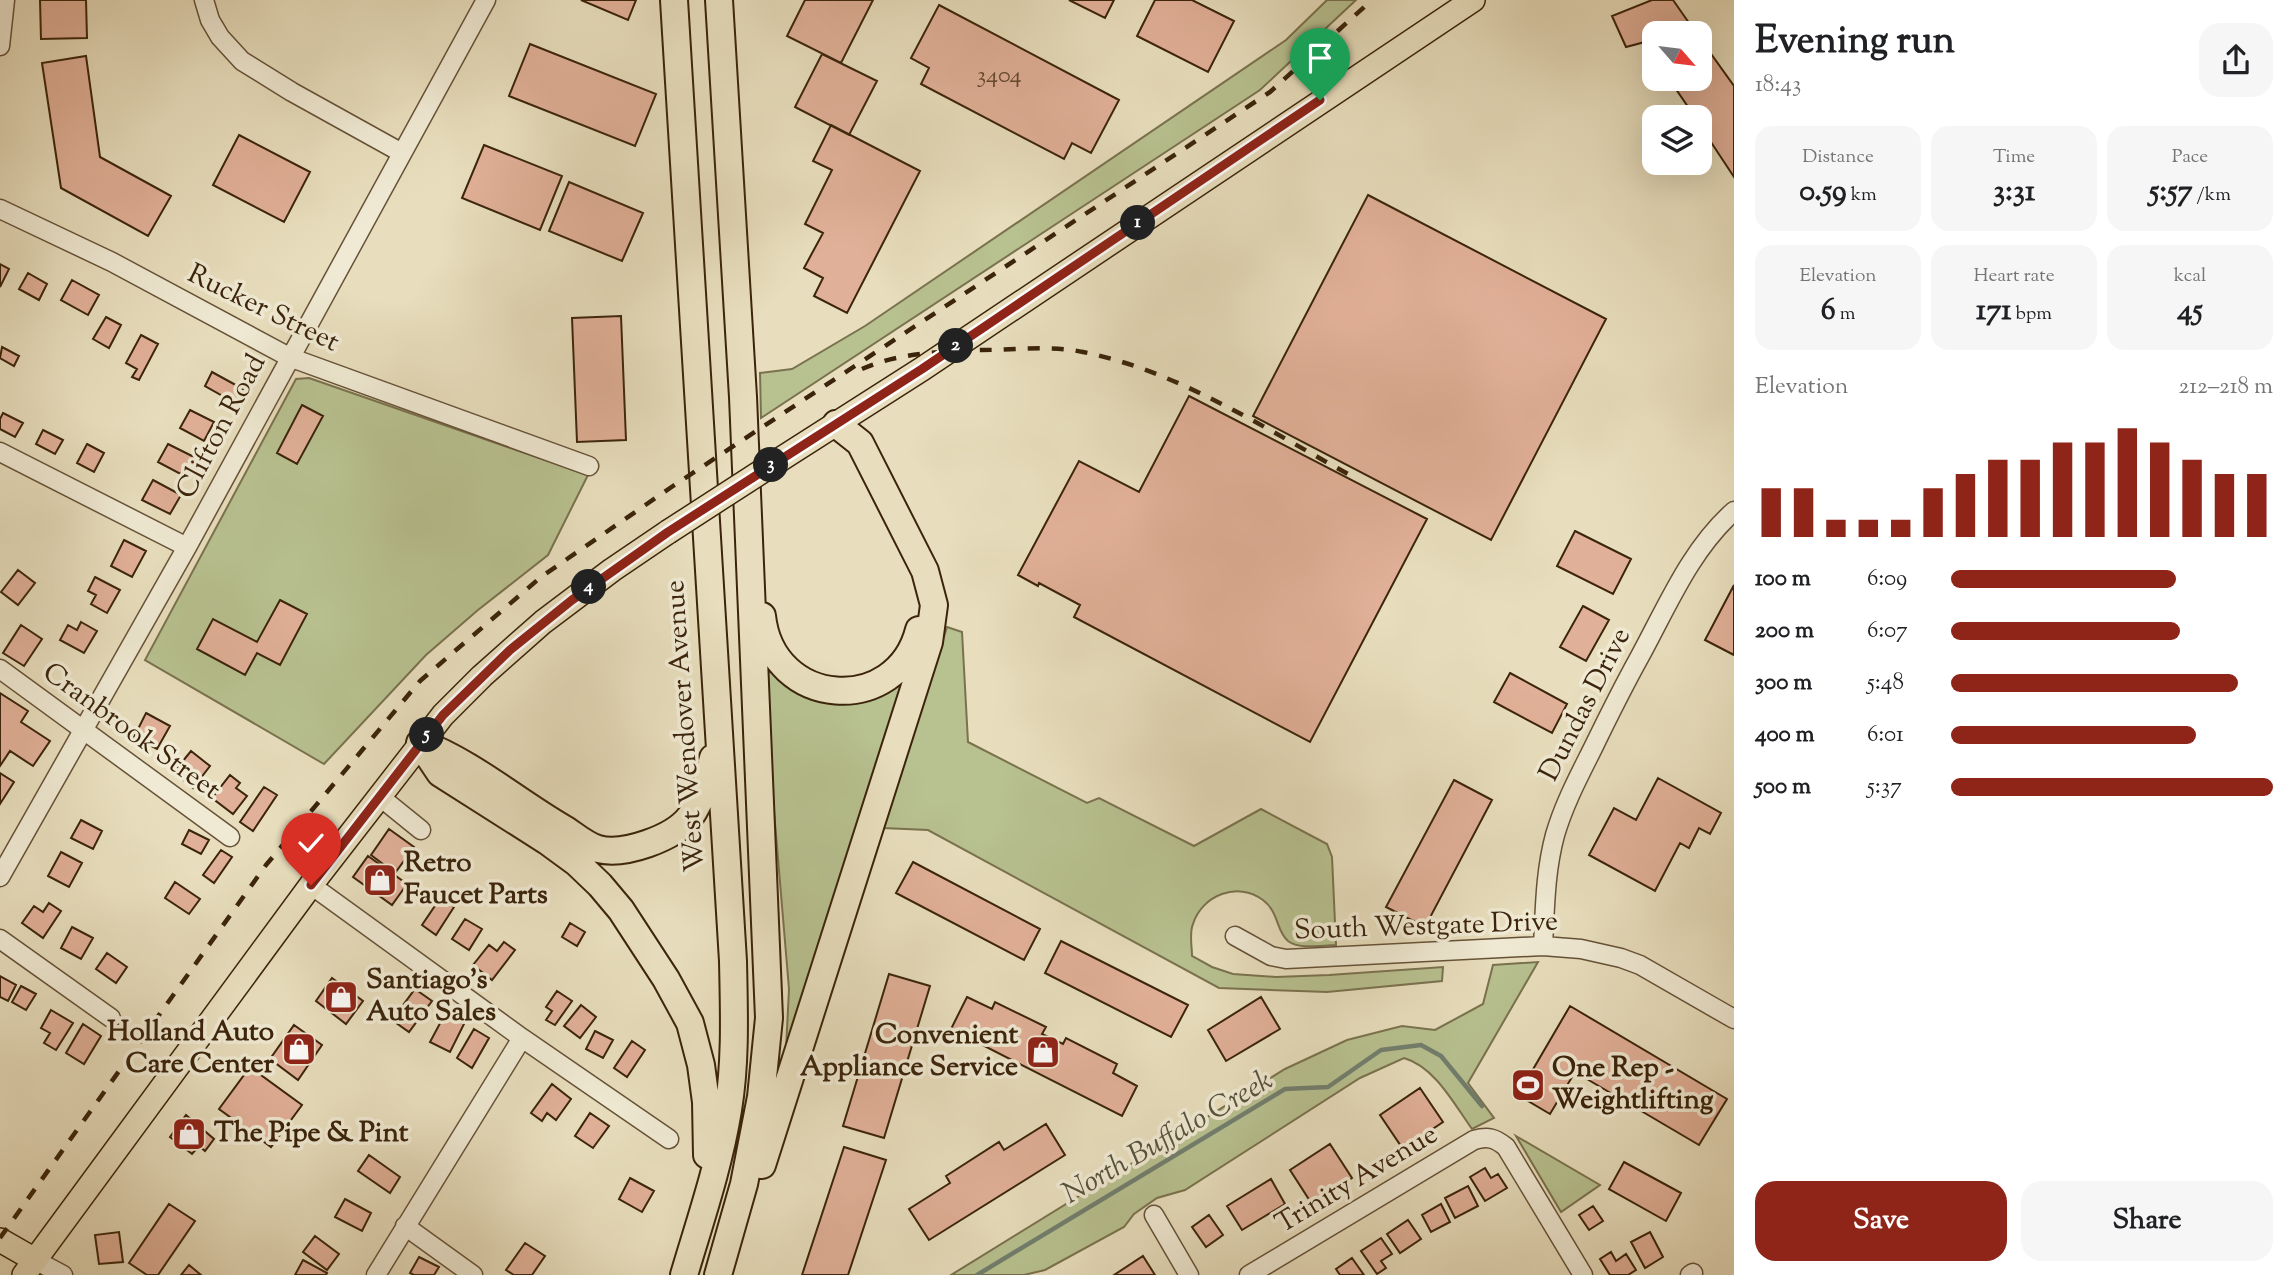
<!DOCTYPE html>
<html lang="en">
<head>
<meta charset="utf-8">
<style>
	:root { --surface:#fff; --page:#f6f6f6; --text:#202124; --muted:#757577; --accent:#8f2418 }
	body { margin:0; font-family:"Sorts Mill Goudy",serif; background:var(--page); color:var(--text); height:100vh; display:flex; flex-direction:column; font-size:26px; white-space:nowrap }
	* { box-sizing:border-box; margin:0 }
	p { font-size:23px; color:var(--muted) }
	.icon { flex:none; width:38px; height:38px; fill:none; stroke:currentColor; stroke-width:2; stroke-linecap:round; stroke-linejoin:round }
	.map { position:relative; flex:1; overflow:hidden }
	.panel { display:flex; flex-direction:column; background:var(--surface); width:560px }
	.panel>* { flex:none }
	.needle { width:46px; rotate:118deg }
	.fabs { position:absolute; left:1642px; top:21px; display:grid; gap:14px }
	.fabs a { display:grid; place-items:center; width:70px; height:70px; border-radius:14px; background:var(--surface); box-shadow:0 7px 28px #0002; font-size:35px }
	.pin { position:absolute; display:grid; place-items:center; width:60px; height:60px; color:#fff; margin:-72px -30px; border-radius:50% 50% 50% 0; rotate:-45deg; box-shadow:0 0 7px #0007 }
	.pin .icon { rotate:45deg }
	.km { position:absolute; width:35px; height:35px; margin:-18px; border-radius:50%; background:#222; color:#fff; font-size:19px; line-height:35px; text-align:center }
	.round { display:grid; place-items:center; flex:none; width:74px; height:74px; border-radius:21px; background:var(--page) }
	.head { display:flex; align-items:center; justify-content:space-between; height:119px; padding:0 21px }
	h1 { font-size:38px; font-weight:700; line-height:52px }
	.stats { display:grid; grid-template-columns:repeat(3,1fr); gap:10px; height:119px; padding:7px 21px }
	.stats div { display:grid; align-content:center; border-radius:18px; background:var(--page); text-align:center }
	.stats b { font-size:30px; font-weight:700 }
	.stats small { font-size:19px; font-weight:400 }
	.stats p { font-size:19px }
	.chart { height:196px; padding:14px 21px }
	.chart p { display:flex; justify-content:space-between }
	.chart svg { width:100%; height:126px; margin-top:7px; stroke:var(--accent); stroke-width:6 }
	.action { display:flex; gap:14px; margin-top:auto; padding:14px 21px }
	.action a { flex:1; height:80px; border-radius:21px; background:var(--accent); color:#fff; font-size:28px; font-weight:700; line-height:80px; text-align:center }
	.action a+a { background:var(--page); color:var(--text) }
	ul { padding:0 21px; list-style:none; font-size:23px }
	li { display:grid; grid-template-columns:112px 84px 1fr; align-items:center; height:52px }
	li i { height:18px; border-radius:9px; background:var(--accent) }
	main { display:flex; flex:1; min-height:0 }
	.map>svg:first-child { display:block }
	.green { fill:#b8c190; stroke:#7a724e; stroke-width:2 }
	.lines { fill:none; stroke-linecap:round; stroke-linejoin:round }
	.stream { stroke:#727f6f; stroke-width:4.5 }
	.building { fill:#e1b098; stroke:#3b240b; stroke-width:2 }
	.minor-casing { stroke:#665238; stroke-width:21 }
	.major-casing { stroke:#3b240b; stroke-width:26 }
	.highway-casing { stroke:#3b240b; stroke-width:30 }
	.minor { stroke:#f0ead4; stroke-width:18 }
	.major { stroke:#e8debd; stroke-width:23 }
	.highway { stroke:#e8debd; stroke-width:26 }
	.rail { stroke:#3b240b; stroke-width:4.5; stroke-dasharray:12 12; stroke-linecap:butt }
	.major-bridge-casing { stroke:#3b240b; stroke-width:26; stroke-linecap:butt }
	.major-bridge { stroke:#e8debd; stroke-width:23 }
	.route-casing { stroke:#fff; stroke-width:14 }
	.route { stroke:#8f2418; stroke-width:9 }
	.labels { text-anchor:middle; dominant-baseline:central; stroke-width:7; stroke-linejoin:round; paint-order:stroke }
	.number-label { font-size:24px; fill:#64472e }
	.street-label { font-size:28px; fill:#3b240b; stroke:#f0ead4 }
	.poi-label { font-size:28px; font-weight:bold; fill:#3b240b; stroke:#f0ead4; text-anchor:start }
	.water-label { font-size:30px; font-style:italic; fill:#57523d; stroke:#f0ead4 }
</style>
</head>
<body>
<main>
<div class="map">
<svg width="1734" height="1275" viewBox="0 0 1734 1275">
	<rect width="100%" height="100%" fill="#e8debd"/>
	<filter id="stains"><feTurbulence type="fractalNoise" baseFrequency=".00286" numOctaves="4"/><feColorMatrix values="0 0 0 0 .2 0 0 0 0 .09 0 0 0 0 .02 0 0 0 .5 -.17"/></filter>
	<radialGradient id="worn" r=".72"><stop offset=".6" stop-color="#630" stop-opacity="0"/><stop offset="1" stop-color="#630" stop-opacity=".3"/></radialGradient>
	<path class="green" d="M1327,0H1356L1260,90L761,418L760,373L792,369L865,326L1286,40Z
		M309,378L588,475L548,555L478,610L426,655L324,764L145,660L296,379Z
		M947,627L962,632L968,742L1087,803L1099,798L1194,846L1261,809L1327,844L1332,857L1336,945C1322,945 1300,950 1288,941C1276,931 1279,912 1263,900C1238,881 1202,895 1193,924C1189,933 1192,946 1192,956L1212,967L1233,974L1276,977L1329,975L1443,967L1442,981L1327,992L1219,988L928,830L883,828Z
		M760,645L802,691L909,666L786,1049L789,989Z
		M1538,962L1468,1083L1494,1118L1472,1129C1454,1104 1435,1067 1404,1058L1360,1078L1185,1190L1157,1198L1134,1214L1124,1227L1045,1270L1024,1275H951L1285,1069L1347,1040L1402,1026L1435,1030L1483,1004L1493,965Z
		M1516,1136L1600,1185L1561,1212Z"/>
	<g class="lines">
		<path class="stream" d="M977,1275L1285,1089L1328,1087L1381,1050L1421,1045L1441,1056L1482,1106"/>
	</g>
	<path class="building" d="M40,0H86L87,38L41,39Z
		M581,0H636L628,20Z
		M805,0H873L841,63L787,36Z
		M1069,0H1114L1105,18Z
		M1155,0H1192L1234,21L1208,72L1137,36Z
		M1652,0H1673L1696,33H1654V56L1645,42L1626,47L1612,16Z
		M939,5L1119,100L1091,153L1072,143L1064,159L921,84L929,68L911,58Z
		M1699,37L1734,86V177L1699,124V117H1695L1669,79H1699Z
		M530,44L656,94L635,146L509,96Z
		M822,54L877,81L849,135L795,107Z
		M86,56L100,157L171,196L148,236L61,188L42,63Z
		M831,125L920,171L847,313L814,296L823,278L804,268L823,233L805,224L832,170L813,161Z
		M239,135L310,172L284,222L213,185Z
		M484,145L562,176L540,230L462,198Z
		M569,182L643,213L622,261L549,231Z
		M1368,195L1606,319L1491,540L1253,416Z
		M0,264L9,269L0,287Z
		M28,273L47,284L39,300L19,289Z
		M72,280L99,295L88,315L61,300Z
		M621,316L626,440L577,442L572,318Z
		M106,317L121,325L109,348L93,339Z
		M141,335L158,344L139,380L132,377L137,369L126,363Z
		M2,347L19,356L14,366L0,358Z
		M212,372L243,389L235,403L205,386Z
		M1189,396L1427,519L1310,742L1074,617L1080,605L1039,583L1038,586L1018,575L1079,461L1139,492Z
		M302,405L323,416L297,464L277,453Z
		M190,410L214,422L204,441L180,428Z
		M3,413L23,423L15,437L0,429V419Z
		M43,430L63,440L55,454L36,444Z
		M87,444L104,453L94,472L77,463Z
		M168,444L198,459L188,478L158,462Z
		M153,480L181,495L170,514L142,500Z
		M1575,531L1631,559L1613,594L1557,566Z
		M124,540L146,551L132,577L111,566Z
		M18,570L35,583L18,605L1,592Z
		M95,577L120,590L107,613L91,604L96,595L88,591Z
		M1734,585V655L1705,640Z
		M280,600L307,614L280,665L257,653L245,675L197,649L213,619L257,642Z
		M1583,606L1609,620L1586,661L1560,647Z
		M81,622L97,631L84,653L60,640L68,625L77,630Z
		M21,625L42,639L24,666L3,653Z
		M1510,673L1567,704L1552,733L1494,702Z
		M0,693L28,711L21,722L50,741L33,766L10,751L0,766Z
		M146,713L170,726L157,749L134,737Z
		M191,751L210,766L193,788L174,772Z
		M0,773L14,782L0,804Z
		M230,775L240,783L236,788L247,796L233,814L212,798Z
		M1658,778L1721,813L1710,834L1699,828L1689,848L1680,843L1655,891L1589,855L1614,808L1636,820Z
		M1454,780L1492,800L1425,927L1386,907Z
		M264,787L277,795L253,831L240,822Z
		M81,820L102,831L93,849L71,838Z
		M389,829L414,847L395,873L371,855Z
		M189,830L209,840L201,854L182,844Z
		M221,850L232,857L214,883L203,875Z
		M61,852L82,863L69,887L48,876Z
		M368,856L407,884L392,905L353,877Z
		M913,862L1040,929L1024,960L896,893Z
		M175,882L200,899L189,914L165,898Z
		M441,897L454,907L436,935L422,925Z
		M49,903L61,911L43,938L22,923L34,906L43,912Z
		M465,919L482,929L469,950L452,939Z
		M570,923L585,932L577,946L562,937Z
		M72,927L93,938L81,959L61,948Z
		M1061,941L1188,1005L1171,1037L1045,973Z
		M504,942L515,950L492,980L473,965L489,945L497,951Z
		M107,953L127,967L116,983L96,969Z
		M889,974L930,986L884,1138L843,1126Z
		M0,976L16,985L8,1001L0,997Z
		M332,978L363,1001L346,1024L316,1001Z
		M21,986L36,994L26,1010L12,1002Z
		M415,989L432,1001L409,1032L392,1020Z
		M557,991L572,1001L555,1025L546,1020L552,1011L546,1007Z
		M967,997L992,1009L995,1002L1046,1027L1042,1034L1063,1044L1066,1038L1117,1064L1113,1073L1137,1086L1122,1116L951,1029Z
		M1261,997L1280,1029L1226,1061L1208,1030Z
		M581,1005L596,1017L580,1038L564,1026Z
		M1570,1006L1727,1099L1699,1145L1575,1072L1550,1114L1518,1095Z
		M51,1010L73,1023L56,1050L44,1043L50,1033L41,1028Z
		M445,1014L464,1024L450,1052L430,1042Z
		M83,1024L101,1036L84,1064L66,1053Z
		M294,1025L322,1045L298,1080L270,1059Z
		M474,1029L489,1038L472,1068L457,1058Z
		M595,1031L613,1040L603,1058L586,1049Z
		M632,1041L645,1050L627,1077L614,1068Z
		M250,1067L302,1105L271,1147L219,1109Z
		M552,1084L571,1099L556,1120L547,1113L542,1121L531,1113Z
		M1420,1088L1443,1122L1403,1149L1380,1115Z
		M590,1113L609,1126L593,1148L575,1136Z
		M186,1115L214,1139L205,1151L199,1146L192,1154L170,1137Z
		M1046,1124L1065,1155L929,1240L909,1209L950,1183L946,1176L999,1142L1004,1150Z
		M1330,1144L1352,1178L1312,1204L1290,1170Z
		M844,1147L886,1160L848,1275H802Z
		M369,1155L400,1177L390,1193L358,1171Z
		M1624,1162L1681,1193L1666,1221L1609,1189Z
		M1485,1168L1491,1178L1498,1174L1507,1188L1485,1201L1470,1177Z
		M630,1178L654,1191L642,1212L619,1199Z
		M1271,1179L1285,1204L1242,1230L1227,1206Z
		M1468,1186L1478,1206L1455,1218L1445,1198Z
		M345,1199L371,1213L362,1231L335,1217Z
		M169,1204L195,1221L158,1275H147L129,1263Z
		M1441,1204L1450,1222L1431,1232L1422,1215Z
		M1593,1206L1603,1221L1589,1230L1579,1215Z
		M1209,1215L1223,1235L1206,1247L1192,1227Z
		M1408,1220L1421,1239L1400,1253L1387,1234Z
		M119,1232L123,1262L99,1264L95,1235Z
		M1650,1232L1663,1257L1645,1268L1631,1242Z
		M315,1236L339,1254L327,1270L303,1252Z
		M1381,1238L1392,1254L1381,1261L1386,1268L1377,1274L1361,1251Z
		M525,1243L545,1256L532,1275H514L506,1270Z
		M1611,1252L1616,1261L1626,1254L1636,1270L1628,1275H1610L1600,1259Z
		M1143,1256L1155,1275H1114Z
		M419,1257L439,1267L434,1275H414L410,1273Z
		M1352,1258L1364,1275H1340L1336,1269Z
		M303,1260L327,1273L326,1275H295Z
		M189,1265L201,1275H181Z"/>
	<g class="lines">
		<g class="minor-casing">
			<path id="minor" d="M204,0L210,20L220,37L242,61L292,92L402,153
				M0,46L5,0
				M0,209L112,262L289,357L589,466
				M0,452L187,547
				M0,669L230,837
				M379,796L421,830
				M0,877L187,547L486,0
				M311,885L522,1038L669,1139
				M1235,936L1271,956L1286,959L1543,946L1581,949L1621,958L1640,965L1734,1019
				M0,939L111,1018
				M1543,946C1545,909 1545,872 1555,835C1564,804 1579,776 1593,748C1608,717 1623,687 1639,658C1667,607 1690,550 1734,511
				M1154,1215L1189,1275
				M405,1226L473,1275
				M35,1260L63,1275
				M376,1275L522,1038
				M1249,1275L1474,1140C1488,1136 1495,1138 1506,1147L1583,1275
				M1690,1275L1693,1273"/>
		</g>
		<g class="major-casing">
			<path id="major" d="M781,459L922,369L1473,0
				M0,1240L35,1260
				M24,1275L311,885L443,715L482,676L543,622L612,570L668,532"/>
		</g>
		<g class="highway-casing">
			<path id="highway" d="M674,0L733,961C734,1011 736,1061 728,1110C719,1166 700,1221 684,1275
				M762,616C772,709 897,717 919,630
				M420,743L440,773L547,841L577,863L600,885L621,910L666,979L690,1023L701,1065L706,1102L707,1155
				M420,743C473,763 517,802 566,830C575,836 587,846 598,849C624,856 674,838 690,817C702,800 708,778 713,758
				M762,1165L929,642L934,605L925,571L860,443L836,424
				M718,1275L744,1184L761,1097L769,1018L743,397L719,0"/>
		</g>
		<use href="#minor" class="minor"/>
		<use href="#major" class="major"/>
		<use href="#highway" class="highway"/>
		<path class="rail" d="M862,369C897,353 945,351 982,350C1015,350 1051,345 1083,352C1178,371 1264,428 1348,474
			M0,1238L266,865L420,681L541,577L673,486L1270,92L1372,0"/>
		<g class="major-bridge-casing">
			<path id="major-bridge" d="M668,532L781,459"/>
		</g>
		<use href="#major-bridge" class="major-bridge"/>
	</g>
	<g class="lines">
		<g class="route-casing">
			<path id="route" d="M311,885L443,715L510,650L572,600L668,532L922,369L1320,100"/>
		</g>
		<use href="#route" class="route"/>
	</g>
	<defs>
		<g id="shop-square" transform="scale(1.75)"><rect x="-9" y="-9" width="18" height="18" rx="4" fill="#8f2418" stroke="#f0ead4"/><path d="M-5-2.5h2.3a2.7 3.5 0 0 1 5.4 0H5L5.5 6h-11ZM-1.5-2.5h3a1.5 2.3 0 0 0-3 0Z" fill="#fff"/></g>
		<g id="stadium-square" transform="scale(1.75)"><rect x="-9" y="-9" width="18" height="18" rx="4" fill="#8f2418" stroke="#f0ead4"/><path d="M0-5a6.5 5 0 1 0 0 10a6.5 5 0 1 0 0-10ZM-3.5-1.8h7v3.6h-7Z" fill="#fff"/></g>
	</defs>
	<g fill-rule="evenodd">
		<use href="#shop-square" x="380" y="880"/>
		<use href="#shop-square" x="341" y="997"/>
		<use href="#shop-square" x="299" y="1049"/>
		<use href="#shop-square" x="1043" y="1052"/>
		<use href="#stadium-square" x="1528" y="1085"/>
		<use href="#shop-square" x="189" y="1134"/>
	</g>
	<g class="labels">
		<g class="number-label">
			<text x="999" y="76">3404</text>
		</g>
		<g class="street-label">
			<text transform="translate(263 309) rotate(26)">Rucker Street</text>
			<text transform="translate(222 427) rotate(-62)">Clifton Road</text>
			<text transform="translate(1586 705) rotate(-63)">Dundas Drive</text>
			<text transform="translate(686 726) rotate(-94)">West Wendover Avenue</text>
			<text transform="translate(131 732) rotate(36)">Cranbrook Street</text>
			<text transform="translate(1426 927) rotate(-2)">South Westgate Drive</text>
			<text transform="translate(1357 1180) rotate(-31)">Trinity Avenue</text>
		</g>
		<g class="poi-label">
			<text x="404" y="864">Retro<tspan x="404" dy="32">Faucet Parts</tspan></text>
			<text x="366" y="981">Santiago's<tspan x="366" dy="32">Auto Sales</tspan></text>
			<text x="274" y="1033" text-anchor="end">Holland Auto<tspan x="274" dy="32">Care Center</tspan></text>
			<text x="1018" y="1036" text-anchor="end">Convenient<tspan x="1018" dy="32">Appliance Service</tspan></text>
			<text x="1552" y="1069">One Rep -<tspan x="1552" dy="32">Weightlifting</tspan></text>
			<text x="214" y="1134">The Pipe &amp; Pint</text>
		</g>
		<g class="water-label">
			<text transform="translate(1168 1138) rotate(-30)">North Buffalo Creek</text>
		</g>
	</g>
	<rect width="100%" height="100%" filter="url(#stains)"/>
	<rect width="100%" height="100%" fill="url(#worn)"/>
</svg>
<div class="fabs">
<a><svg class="needle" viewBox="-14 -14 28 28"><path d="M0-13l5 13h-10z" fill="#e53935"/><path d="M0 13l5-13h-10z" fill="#757577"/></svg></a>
<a><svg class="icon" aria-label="layers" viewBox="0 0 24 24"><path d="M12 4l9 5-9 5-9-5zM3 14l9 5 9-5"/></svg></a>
</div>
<div class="pin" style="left:1320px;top:100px;background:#1e9e55"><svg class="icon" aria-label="arrive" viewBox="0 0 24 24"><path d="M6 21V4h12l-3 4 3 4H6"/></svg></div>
<div class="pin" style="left:311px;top:885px;background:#d93025"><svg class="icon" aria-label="check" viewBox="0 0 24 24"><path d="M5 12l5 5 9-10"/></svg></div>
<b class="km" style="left:1138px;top:223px">1</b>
<b class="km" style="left:956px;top:346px">2</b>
<b class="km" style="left:771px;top:465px">3</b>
<b class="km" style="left:589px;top:587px">4</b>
<b class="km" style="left:427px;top:735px">5</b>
</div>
<section class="panel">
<div class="head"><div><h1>Evening run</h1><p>18:43</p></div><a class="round"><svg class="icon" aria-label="share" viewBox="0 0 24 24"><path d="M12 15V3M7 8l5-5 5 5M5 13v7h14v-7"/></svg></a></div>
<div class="stats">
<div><p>Distance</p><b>0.59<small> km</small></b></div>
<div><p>Time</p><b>3:31</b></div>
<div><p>Pace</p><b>5:57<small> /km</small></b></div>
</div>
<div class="stats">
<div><p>Elevation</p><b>6<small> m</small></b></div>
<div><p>Heart rate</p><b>171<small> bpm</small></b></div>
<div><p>kcal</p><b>45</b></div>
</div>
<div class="chart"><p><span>Elevation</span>212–218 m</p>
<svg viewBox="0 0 160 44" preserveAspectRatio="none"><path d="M5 44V27M15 44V27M25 44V38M35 44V38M45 44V38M55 44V27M65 44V22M75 44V17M85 44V17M95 44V11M105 44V11M115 44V6M125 44V11M135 44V17M145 44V22M155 44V22"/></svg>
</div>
<ul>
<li><b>100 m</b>6:09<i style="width:70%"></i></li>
<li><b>200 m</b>6:07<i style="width:71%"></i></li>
<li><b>300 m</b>5:48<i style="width:89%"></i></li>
<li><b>400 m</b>6:01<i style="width:76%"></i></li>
<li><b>500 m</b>5:37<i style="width:100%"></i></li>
</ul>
<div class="action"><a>Save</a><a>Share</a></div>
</section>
</main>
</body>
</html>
